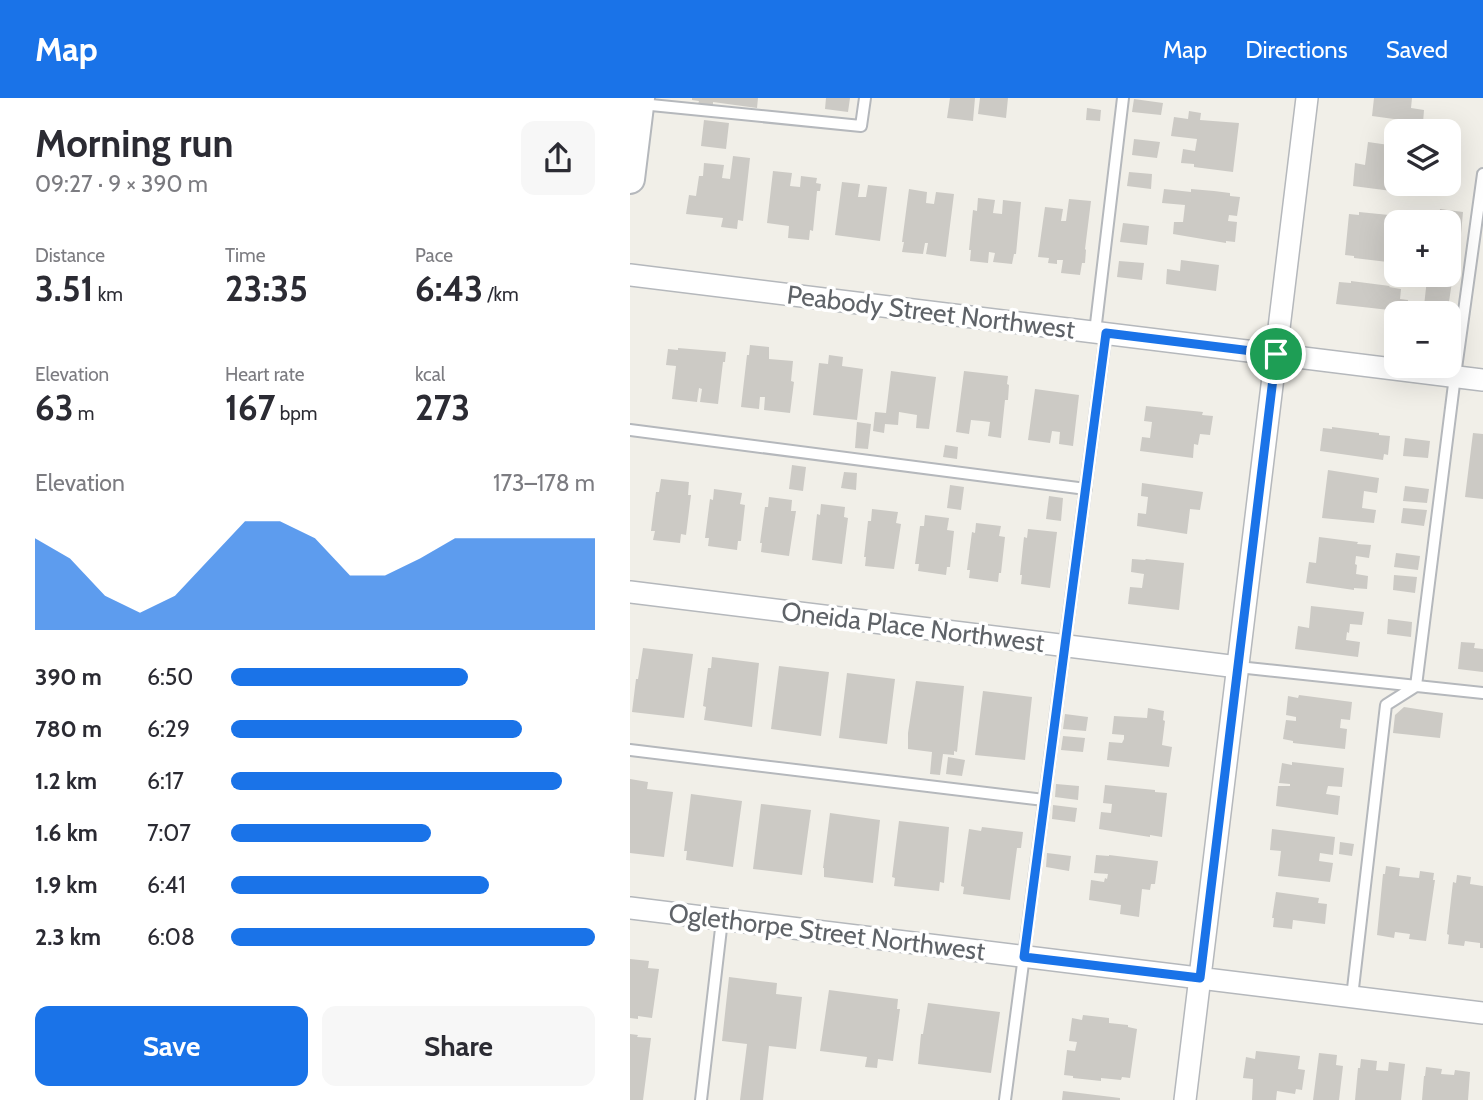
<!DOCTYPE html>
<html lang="en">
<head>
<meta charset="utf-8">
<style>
	:root { --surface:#fff; --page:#f7f7f7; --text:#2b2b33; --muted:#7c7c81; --accent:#1a73e8 }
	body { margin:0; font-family:Cabin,sans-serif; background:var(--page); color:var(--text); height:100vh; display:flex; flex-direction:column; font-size:26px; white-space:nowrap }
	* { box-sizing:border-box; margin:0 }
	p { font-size:23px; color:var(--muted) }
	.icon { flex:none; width:38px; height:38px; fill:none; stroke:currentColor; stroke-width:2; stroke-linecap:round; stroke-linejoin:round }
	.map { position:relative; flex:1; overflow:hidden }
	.panel { display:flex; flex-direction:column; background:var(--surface); width:630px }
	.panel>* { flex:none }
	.controls { position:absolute; left:754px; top:21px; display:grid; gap:14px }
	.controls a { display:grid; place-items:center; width:77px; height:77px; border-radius:14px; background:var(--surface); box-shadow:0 7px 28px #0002; font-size:35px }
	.pin { position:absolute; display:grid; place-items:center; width:60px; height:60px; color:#fff; margin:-30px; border:4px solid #fff; border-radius:50%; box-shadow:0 2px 7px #0007 }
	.round { display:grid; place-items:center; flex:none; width:74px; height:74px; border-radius:14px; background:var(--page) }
	.summary { display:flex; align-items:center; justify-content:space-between; height:119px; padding:0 35px }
	h1 { font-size:38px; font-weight:700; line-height:52px }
	.figures { display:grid; grid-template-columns:repeat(3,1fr); gap:10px; height:119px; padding:7px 35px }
	.figures div { display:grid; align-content:center }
	.figures b { font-size:35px; font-weight:700 }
	.figures small { font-size:19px; font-weight:400 }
	.figures p { font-size:19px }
	.chart { height:196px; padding:14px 35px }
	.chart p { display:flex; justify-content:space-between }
	.chart svg { width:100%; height:126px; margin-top:7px; fill:var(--accent); opacity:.7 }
	.action { display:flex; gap:14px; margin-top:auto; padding:14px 35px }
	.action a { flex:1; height:80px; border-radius:14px; background:var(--accent); color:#fff; font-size:28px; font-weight:700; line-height:80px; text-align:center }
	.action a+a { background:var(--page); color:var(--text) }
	ul { padding:0 35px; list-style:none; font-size:23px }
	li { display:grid; grid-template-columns:112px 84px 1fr; align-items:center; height:52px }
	li i { height:18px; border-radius:9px; background:var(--accent) }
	header { display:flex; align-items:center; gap:42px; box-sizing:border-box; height:98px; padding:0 35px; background:var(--accent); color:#fff }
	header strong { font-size:33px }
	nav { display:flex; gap:38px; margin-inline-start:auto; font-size:24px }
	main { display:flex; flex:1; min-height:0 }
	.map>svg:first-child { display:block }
	.building { fill:#cccac5 }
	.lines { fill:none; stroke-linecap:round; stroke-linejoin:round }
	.service-casing { stroke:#b5b8bc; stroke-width:14 }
	.minor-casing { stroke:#b5b8bc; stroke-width:24 }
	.tertiary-casing { stroke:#b5b8bc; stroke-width:32 }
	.service { stroke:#fff; stroke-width:10 }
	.minor { stroke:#fff; stroke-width:21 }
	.tertiary { stroke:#fff; stroke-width:28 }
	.route-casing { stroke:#fff; stroke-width:14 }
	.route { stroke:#1a73e8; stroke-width:9 }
	.labels { text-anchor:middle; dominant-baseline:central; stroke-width:7; stroke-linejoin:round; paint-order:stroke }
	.street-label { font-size:26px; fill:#5f6368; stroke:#fff }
</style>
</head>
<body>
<header>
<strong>Map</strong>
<nav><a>Map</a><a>Directions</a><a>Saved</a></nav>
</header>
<main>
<section class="panel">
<div class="summary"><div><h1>Morning run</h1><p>09:27 · 9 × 390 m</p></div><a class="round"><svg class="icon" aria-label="share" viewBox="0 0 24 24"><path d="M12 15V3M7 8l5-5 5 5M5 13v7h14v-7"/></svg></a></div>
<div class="figures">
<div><p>Distance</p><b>3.51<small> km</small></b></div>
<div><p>Time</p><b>23:35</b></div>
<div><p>Pace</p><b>6:43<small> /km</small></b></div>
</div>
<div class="figures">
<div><p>Elevation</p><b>63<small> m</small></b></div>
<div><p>Heart rate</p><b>167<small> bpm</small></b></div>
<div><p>kcal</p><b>273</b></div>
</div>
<div class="chart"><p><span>Elevation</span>173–178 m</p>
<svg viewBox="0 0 160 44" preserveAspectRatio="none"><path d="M0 44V12L10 19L20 32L30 38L40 32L50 19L60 6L70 6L80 12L90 25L100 25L110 19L120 12L130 12L140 12L150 12L160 12V44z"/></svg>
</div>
<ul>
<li><b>390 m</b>6:50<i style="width:65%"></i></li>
<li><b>780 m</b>6:29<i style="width:80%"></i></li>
<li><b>1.2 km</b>6:17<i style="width:91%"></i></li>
<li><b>1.6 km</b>7:07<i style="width:55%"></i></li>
<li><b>1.9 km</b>6:41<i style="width:71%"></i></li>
<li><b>2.3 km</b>6:08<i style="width:100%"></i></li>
</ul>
<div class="action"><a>Save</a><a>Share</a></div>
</section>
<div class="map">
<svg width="853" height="1002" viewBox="0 0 853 1002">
	<rect width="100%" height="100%" fill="#f1efe8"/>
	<path class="building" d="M62,0H128L127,10L83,4V8L68,6L69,3L62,2Z
		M196,0H220L218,14L195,11Z
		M320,0H345L343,23L317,20Z
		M350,0H378L376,20L348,16Z
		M744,0H782L781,10L794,12L793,25L742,18Z
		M504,1L533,5L531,17L502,14Z
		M457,10L471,12L470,23L456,22Z
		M559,13L571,15L570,22L609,25L603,74L564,69V66L551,65L553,51L565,53L567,41L541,38L544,19L558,21Z
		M74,22L99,25L96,51L71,48Z
		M504,41L530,44L527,60L502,57Z
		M738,44L766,48V86H786L785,96L723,88L725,65L735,67Z
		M103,58L120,60L113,123L108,122L107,131L91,129L93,120L56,116L59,97L66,98L69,78H73L74,65L94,67L92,80L100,81Z
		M143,73L162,75L160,88L170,89L171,78L187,80L186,85L191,86L190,93H187L183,133L180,132L179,142L158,140L159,128L137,125Z
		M499,74L522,76L521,91L497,88Z
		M212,84L230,86L228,99H236L238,87L257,89L250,143L205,137Z
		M279,91L297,94L296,105L304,106L306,94L324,96L316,159L296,156L298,145H295L293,156L272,154L274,144H272Z
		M534,91L561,94V91L584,93L600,95V98L610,99L607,118L599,117L598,123L607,124L605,144L596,143V145L543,136L544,124H553L555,107L532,105Z
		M348,100L365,102L363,115L372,116L373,102L391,104L386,156H384L382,166L363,164L365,155L359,154L358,165L340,163L341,152H339L343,112L347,113Z
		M439,101L461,103L455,151L456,152L455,165H452L450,177L431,175L433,162H427V166L418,165L419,160L408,159L415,109L433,111L431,123H436Z
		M810,111L833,114L831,136L819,135V124H808Z
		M729,114L769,118V121L785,123V124H766V165L724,160V158L715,157L719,116L729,117Z
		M493,125L519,128L517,147L490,144Z
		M551,162L589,167L586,193L536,186L537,171L550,173Z
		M489,163L514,165L512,182L487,179Z
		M797,181L822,184L818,210L794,208Z
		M721,183L760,188L759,189L771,191L770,201L778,202L777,214L706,206L709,184L721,185Z
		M120,247L139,249V261L163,263L161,283L164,284L160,315L134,312L135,299H130L129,311L111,309L117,257H119Z
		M48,250L96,254L95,264H93L88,306L70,304L72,291L69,290L67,304L42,301L46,268L36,267L38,251L48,252Z
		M199,257L213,259L212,268L233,271L227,322L183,317L189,265L198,266Z
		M261,273L306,279L299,331L286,330L287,317L269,314L268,327L255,326L254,335L243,333L245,314L256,315Z
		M334,273L378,278L377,286L379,287L378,302H375L371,340L358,338L360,324L352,323L341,322L339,336L326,334Z
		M405,291L449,297L443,348L429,346L430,334L422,333L420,345L398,342Z
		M516,308L573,314L572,317L583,318L580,337L570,336L568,347L564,346L563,360L510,353L512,339L520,340L522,324L514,323Z
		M227,324L241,326L238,351L225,350Z
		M702,329L749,335V337L760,338L758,357L754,356L753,362L690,353L693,330L702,331Z
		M843,335L853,336V401L835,399Z
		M775,340L800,343L798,360L773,358Z
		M315,347L328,349L327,361L313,359Z
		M162,367L176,369L173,393L159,391Z
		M698,372L749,380L747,395L734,393L732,410L746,412L744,425L692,420Z
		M214,374L227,375L226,392L211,390Z
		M31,381L59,384L58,397H61L56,437L51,436L50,445L23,442L25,433H21L26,394H29Z
		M512,385L573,394L570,412L560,411L557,436L507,428L508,415L516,416L518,399L511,398Z
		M320,387L334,389L331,412L317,410Z
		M775,388L799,391L797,405L773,403Z
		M84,391L112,395L110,406L115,407L111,443H108L107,452L78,448L79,440H75L80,401L83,402Z
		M419,398L433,400L431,423L416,421Z
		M139,399L162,402L161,413H166L159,458L131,454L132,445H130L135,409H138Z
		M191,406L215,409L214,419L218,420L212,466L182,462L187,416L190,417Z
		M773,410L797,412L794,428L771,425Z
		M242,411L268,414L266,425L271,426L264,471L235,468L236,459H234L238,423H241Z
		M295,417L319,420L317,432L324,433L320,469H317L316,477L288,473L289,466H285L290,428H294Z
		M346,425L371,428L369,438L375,439L371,475H369L368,484L339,480L340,472H337L342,434L345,435Z
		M398,431L427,434L420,490L391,486L392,477H390L394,439L397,440Z
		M689,439L728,444L727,446L741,447L739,460L726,458L725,466L727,467L726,476L738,478L737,491L724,490V492L676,485L679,464L686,465Z
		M766,455L790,458L788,472L764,469Z
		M502,461L515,462L516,461L554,465L549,512L498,506L500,489L512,490L514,476L501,474Z
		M764,477L787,479L785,495L763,492Z
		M681,508L734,514L732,527L720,526L719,535L717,534L716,542L730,544L728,559L665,551L668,528L679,530Z
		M758,521L782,524L781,539L757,536Z
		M831,544L845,545L844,550L853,551V574L828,571Z
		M13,550L63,556L54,620L2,614L6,581H8Z
		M82,559L129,565L122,629L74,622L76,609L73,608L78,570H81Z
		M149,568L199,574L191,638L141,631Z
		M217,575L265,581L257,646L209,640Z
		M286,583L334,588L327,654L324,653V657L313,656L310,677L300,676L302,654L278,651V635Z
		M353,593L402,599L395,662L345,657Z
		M669,597L722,604L720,622L711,621L710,630L717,631L715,651L663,645V643L653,641L656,622L666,623V619L656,617L658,598L668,600Z
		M774,609L813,615L810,640L763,635L765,617Z
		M518,610L534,613L533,622L535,623L532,647L542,649L539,669L477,662L479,644L492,645L494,641V637L482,636L484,618L517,620Z
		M435,616L458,619L456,633L433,631Z
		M433,638L455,640L453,654L431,652Z
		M318,659L335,662L332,678L316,676Z
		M662,664L714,670L712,689L698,688L696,696L710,698L708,717L646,708L648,688H660V686L649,685L652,665L662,667Z
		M0,681L18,684L17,691L43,694L34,759L0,755Z
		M426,686L449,688L448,702L425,699Z
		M475,687L525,692V694L537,695L532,739L520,737V739L469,731L471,714L481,715L482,706L473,705Z
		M61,696L112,703L103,769L56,762L57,753H54Z
		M131,706L181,712L172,777L123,771Z
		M423,707L447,710L445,724L422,721Z
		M200,715L250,722L243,785L194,779V770H193Z
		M269,723L319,729L314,785L310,784L309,793L264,788L265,780L262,779Z
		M352,729L393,734L391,750H387L380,802L333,796L334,789L331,788L339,731L351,733Z
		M642,731L705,739L703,757L690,755L689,763L703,765L700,784L648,778L651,753L640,752Z
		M710,744L724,746L722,758L709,756Z
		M417,755L441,758L439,773L416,769Z
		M466,757L479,758V757L528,763L525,786H521L520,792L512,791L509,819L490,816L491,807L459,802L461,782L474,784L475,780L477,781L478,776L464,775Z
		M756,768L770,770L769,778L789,780L790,773L804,775L803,782H805L796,843L779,841L780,836L765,834L764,840L747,837L753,776H755Z
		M827,777L841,779L840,786L853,788V850H850V845L842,844L835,843L834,848L818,846L819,837L817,836L823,784L826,785Z
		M646,794L689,800L688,805L697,806L695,826L663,822L662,831L643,829L644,820H642Z
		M0,861L19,863L18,870L29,871L22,920L8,918V921L0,920Z
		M99,879L147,885L146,896L172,899L166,951L139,948L133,1002H110L117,946L92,943Z
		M199,892L268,901L267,911H270L263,963L248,961L247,970L235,969L237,959L190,953Z
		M298,905L370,914L361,975L288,966L291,936H293Z
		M453,917L479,920V925L498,927V929L507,931L500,980L492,979L491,982L471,980V983L443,980V978L434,977L437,952L445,953L447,944L439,943L442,920L452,922Z
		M0,936L8,937L7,939L21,940L13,1002H0Z
		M626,953L670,958L668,971L675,972L672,992L666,991L665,996L647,993L646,1002H622L623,981L613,980L616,959L625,961Z
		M689,955L707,957L706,967L713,968L709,1002H683Z
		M731,961L747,963L746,972L758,973L759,964L775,966L771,1002H725L728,970H730Z
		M796,969L812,971L811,976L824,977L825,972L840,974L838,1002H792L794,978H795Z
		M433,993L490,1000V1002H432Z"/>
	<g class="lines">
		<g class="service-casing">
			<path id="service" d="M11,6L231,28L235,0
				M465,234L493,0
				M0,332L456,391
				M608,569L853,595
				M0,652L414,702
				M722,899L756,607L786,588L825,278L853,76
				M71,1002L92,822
				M375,1002L476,235"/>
		</g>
		<g class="minor-casing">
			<path id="minor" d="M0,177L853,282
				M0,494L608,569
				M0,810L853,915
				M555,1002L677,0"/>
		</g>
		<g class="tertiary-casing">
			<path id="tertiary" d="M0,81L10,0"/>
		</g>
		<use href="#service" class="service"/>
		<use href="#minor" class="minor"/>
		<use href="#tertiary" class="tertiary"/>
	</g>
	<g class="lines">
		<g class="route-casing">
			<path id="route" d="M476,235L646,256L570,880L394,859Z"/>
		</g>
		<use href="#route" class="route"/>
	</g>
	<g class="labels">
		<g class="street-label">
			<text transform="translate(301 214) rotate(7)">Peabody Street Northwest</text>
			<text transform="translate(283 529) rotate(7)">Oneida Place Northwest</text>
			<text transform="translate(197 834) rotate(7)">Oglethorpe Street Northwest</text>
		</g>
	</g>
</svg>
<div class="controls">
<a><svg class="icon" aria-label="layers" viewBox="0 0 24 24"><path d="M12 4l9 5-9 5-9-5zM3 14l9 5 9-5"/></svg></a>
<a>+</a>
<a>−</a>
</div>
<div class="pin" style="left:646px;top:256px;background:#1e9e55"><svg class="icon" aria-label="arrive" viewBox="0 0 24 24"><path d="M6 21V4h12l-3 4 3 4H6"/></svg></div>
</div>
</main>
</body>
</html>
